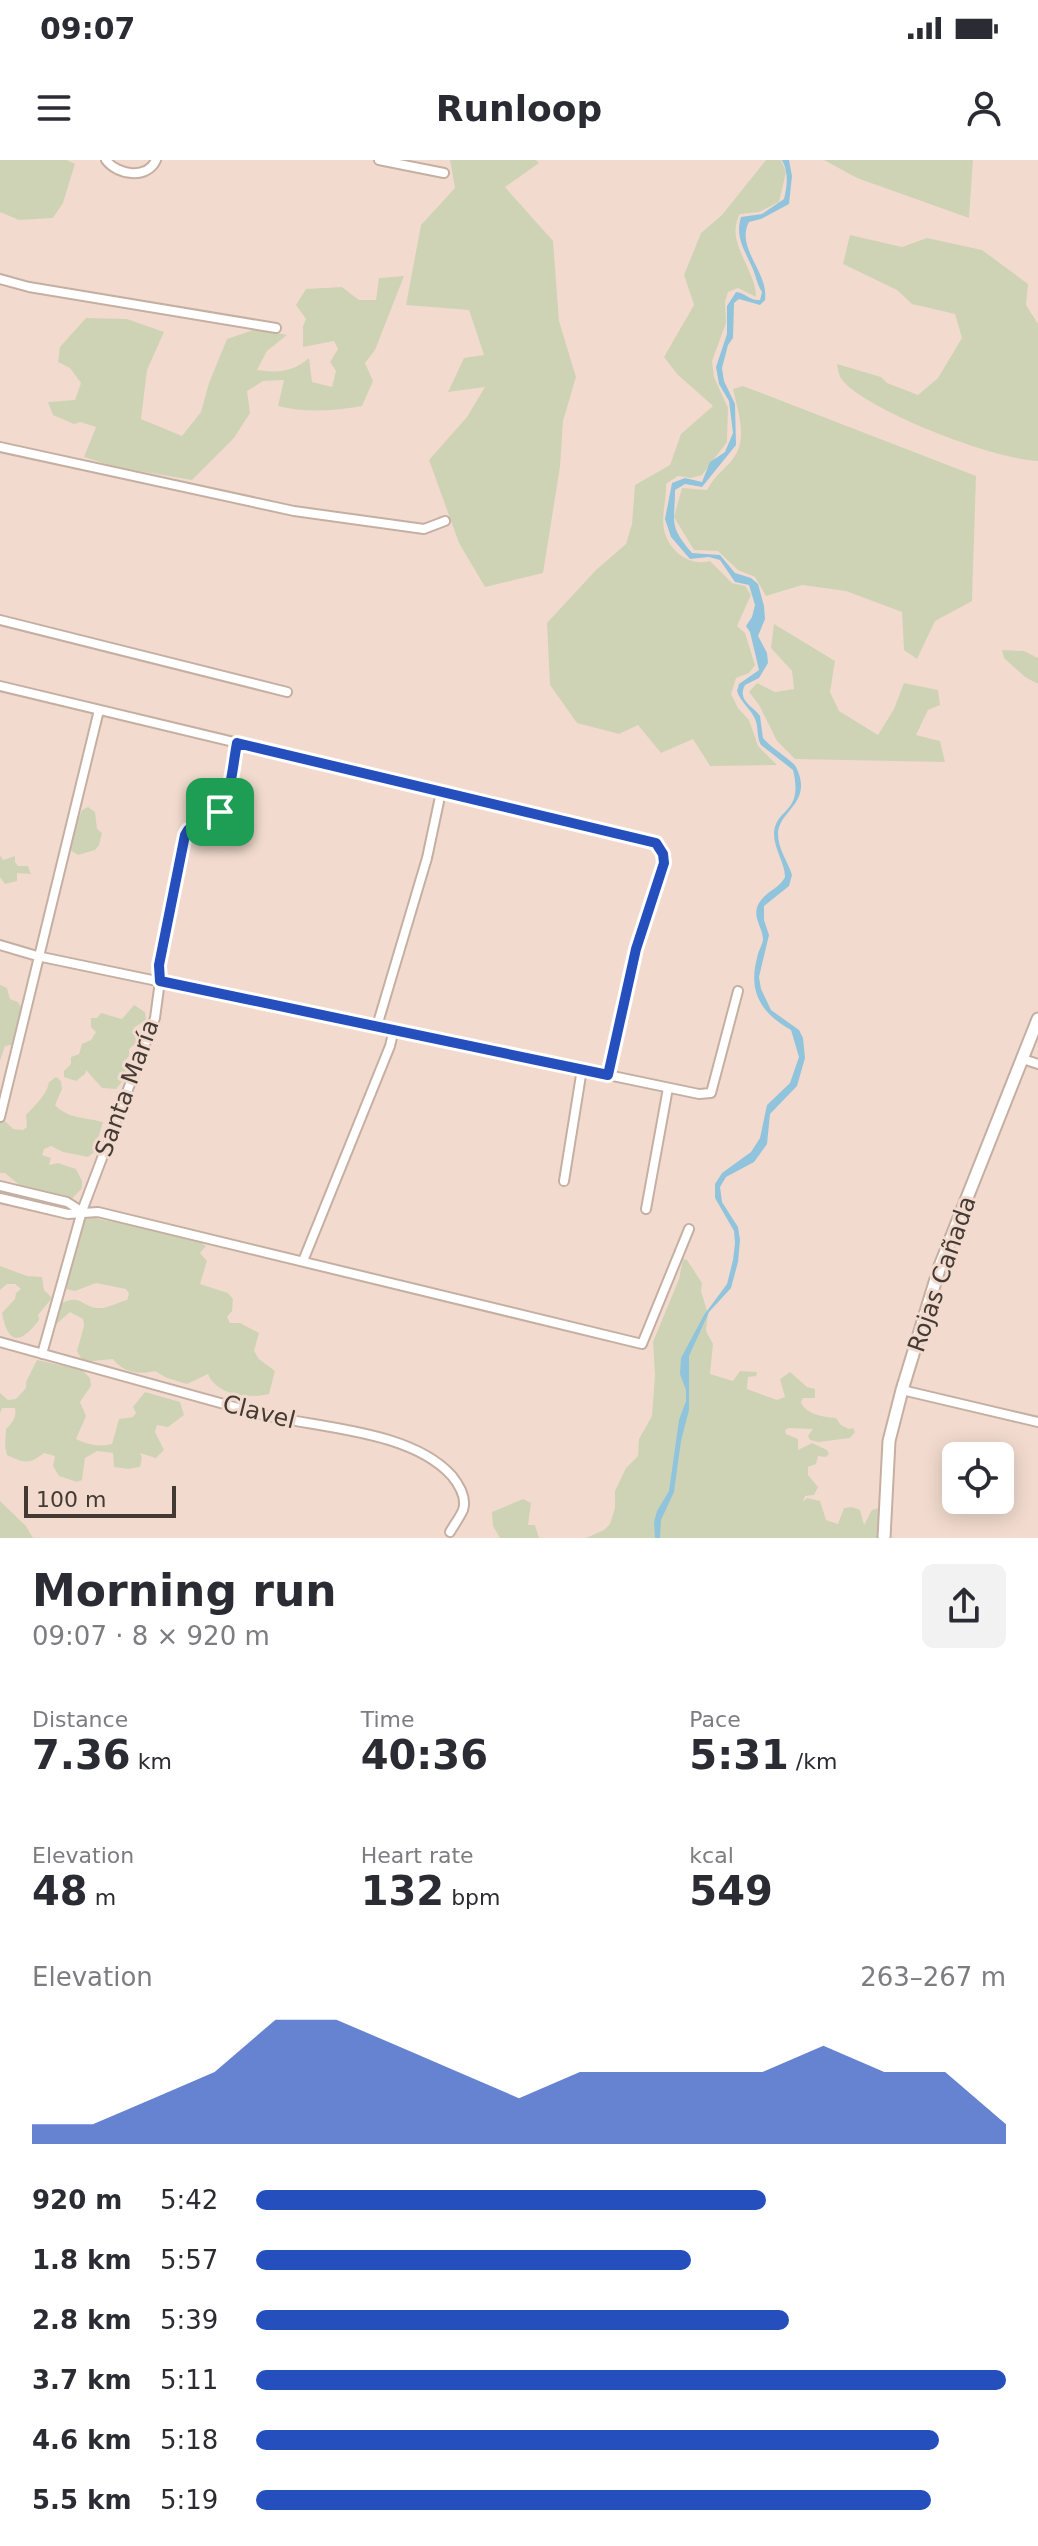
<!DOCTYPE html>
<html lang="en">
<head>
<meta charset="utf-8">
<style>
	:root { --surface:#fff; --page:#f2f2f3; --text:#2b2b33; --muted:#7c7c81; --accent:#264fbe }
	body { margin:0; font-family:"DejaVu Sans",sans-serif; background:var(--page); color:var(--text); height:100vh; display:flex; flex-direction:column; font-size:30px; white-space:nowrap }
	* { box-sizing:border-box; margin:0 }
	p { font-size:26px; color:var(--muted) }
	.icon { flex:none; width:44px; height:44px; fill:none; stroke:currentColor; stroke-width:2; stroke-linecap:round; stroke-linejoin:round }
	.map { position:relative; height:1378px; overflow:hidden }
	.panel { display:flex; flex-direction:column; background:var(--surface); flex:1 }
	.panel>* { flex:none }
	.fabs { position:absolute; left:942px; top:1282px; display:grid; gap:16px }
	.fabs a { display:grid; place-items:center; width:72px; height:72px; border-radius:12px; background:var(--surface); box-shadow:0 4px 20px #0003; font-size:40px }
	.scale { position:absolute; left:24px; bottom:20px; width:152px; box-sizing:border-box; padding-left:8px; border:4px solid #433a34; border-top:0; font-size:22px; line-height:28px; white-space:nowrap; color:#433a34; -webkit-text-stroke:6px #f2dbce; paint-order:stroke }
	.pin { position:absolute; display:grid; place-items:center; width:68px; height:68px; color:#fff; margin:-34px; border-radius:16px; box-shadow:0 4px 12px #0006 }
	.round { display:grid; place-items:center; flex:none; width:84px; height:84px; border-radius:12px; background:var(--page) }
	.overview { display:flex; align-items:center; justify-content:space-between; height:136px; padding:0 32px }
	h1 { font-size:44px; font-weight:700; line-height:60px }
	.figures { display:grid; grid-template-columns:repeat(3,1fr); gap:12px; height:136px; padding:8px 32px }
	.figures div { display:grid; align-content:center }
	.figures b { font-size:40px; font-weight:700 }
	.figures small { font-size:22px; font-weight:400 }
	.figures p { font-size:22px }
	.chart { height:224px; padding:16px 32px }
	.chart p { display:flex; justify-content:space-between }
	.chart svg { width:100%; height:144px; margin-top:8px; fill:var(--accent); opacity:.7 }
	ul { padding:0 32px; list-style:none; font-size:26px }
	li { display:grid; grid-template-columns:128px 96px 1fr; align-items:center; height:60px }
	li i { height:20px; border-radius:10px; background:var(--accent) }
	.status { display:flex; justify-content:space-between; align-items:center; height:56px; padding:0 40px; background:var(--surface); direction:ltr }
	.status svg { height:22px; fill:currentColor }
	header { display:flex; justify-content:space-between; align-items:center; height:104px; padding:0 32px; background:var(--surface); font-size:36px; font-weight:700 }
	.map>svg:first-child { display:block }
	.green { fill:#cfd3b5 }
	.water { fill:#90c4dc }
	.lines { fill:none; stroke-linecap:round; stroke-linejoin:round }
	.minor-casing { stroke:#c5afa2; stroke-width:12 }
	.secondary-casing { stroke:#c5afa2; stroke-width:15 }
	.minor { stroke:#fff; stroke-width:8 }
	.secondary { stroke:#fff; stroke-width:11 }
	.route-casing { stroke:#fff; stroke-width:16 }
	.route { stroke:#264fbe; stroke-width:10 }
	.labels { text-anchor:middle; dominant-baseline:central; stroke-width:6; stroke-linejoin:round; paint-order:stroke }
	.street-label { font-size:24px; fill:#433a34; stroke:#f2dbce }
</style>
</head>
<body>
<div class="status"><b>09:07</b><svg viewBox="0 0 49 12"><path d="M0 12V9h3v3zM5 12V6h3v6zM10 12V3h3v9zM15 12V0h3v12zM26 1h20v11H26zM47 4h2v5h-2z"/></svg></div>
<header><svg class="icon" aria-label="menu" viewBox="0 0 24 24"><path d="M4 6h16M4 12h16M4 18h16"/></svg>Runloop<svg class="icon" aria-label="person" viewBox="0 0 24 24"><circle cx="12" cy="8" r="4"/><path d="M4 21q1-7 8-7t8 7"/></svg></header>
<div class="map">
<svg width="1038" height="1378" viewBox="0 0 1038 1378">
	<rect width="100%" height="100%" fill="#f2dbce"/>
	<path class="green" d="M0,0H67L75,4L63,43L53,58L19,60L0,52Z
		M450,0H536L539,3L505,27L553,81L559,161L576,217L563,261L560,307L543,413L485,427L459,383L429,300L467,257L485,227L448,232L464,198L484,195L469,150L406,145L421,65L455,28Z
		M766,0H781L786,12L779,42L759,52L740,54C724,81 756,109 756,137L738,128L728,132L725,142L726,163L712,201L714,217L728,248L727,282L702,315L691,318L678,316L666,324C667,339 661,354 664,369C668,391 690,407 710,401L732,423L745,426L751,435L737,466L745,473L755,505L749,513L736,518L731,534L738,548L749,560L758,586L777,605L710,606L693,579L661,593L638,565L619,574L577,563L550,525L547,463L596,410L626,384L632,364L635,325L670,305L681,274L713,246L677,214L664,197L694,145L684,115L701,73L722,55Z
		M824,0H973L969,58L857,18Z
		M850,75L902,87L927,78L982,90L1028,124L1026,145L1038,164V301C996,300 870,252 843,221C839,217 838,210 837,204L881,217L887,223L918,235L938,218L962,178L955,154L912,144L897,130L843,104Z
		M404,116L375,190L365,203L373,221L362,246C336,251 304,253 278,246L284,220L263,221L247,231L250,253L234,278L192,320L115,307L84,297L96,267L80,262L74,264L53,255L48,242L75,240L81,223L70,208L58,202L60,187L86,158L127,159L164,172L147,210L141,259L182,276L201,252L209,223L227,179L256,169L287,175L267,191L257,210C278,213 293,212 309,198L312,222L332,227L336,211L330,202L338,189L334,181L303,187V166L306,159L296,145L306,129L342,127L359,140H376L379,118Z
		M743,226L976,316L972,441L935,461L917,499L904,490L902,452L846,431L802,425L766,436L755,417L738,410L718,391L694,390L674,357L682,328L707,330C716,313 729,307 736,294C747,276 737,248 733,229Z
		M774,464L835,501L830,532L839,551L878,575L894,549L904,523L938,530L940,545L928,550L916,575L940,581L945,602L795,599L777,581L759,545L749,532L757,523L775,532L794,529L792,511L771,488Z
		M1002,490L1024,491L1038,498V524L1025,517L1004,498Z
		M88,647L95,652L97,669L102,673L99,685L95,690L78,695L70,690C69,674 77,664 82,650Z
		M0,695L3,700L15,696V702L18,706H28L31,714L17,713V721L5,724L0,717Z
		M0,825L7,828L10,839L18,842L29,860L17,871L12,885L5,886L0,901Z
		M134,845L145,852L146,860L135,867L136,883L129,889V896L124,902L129,913L116,929L102,928L86,910L85,914L76,921L64,917V911L71,904V897L79,894L82,884L91,880L96,872L91,867V858H97L101,853L122,859Z
		M56,917L61,921L62,929L55,945C68,959 85,957 103,962L94,992L88,997L63,992L51,986L44,989L42,995L51,998L49,1005L58,1003L76,1009L82,1021V1028L71,1040L38,1044L23,1037V1028L5,1013H0V960L3,959L13,969L23,970L27,967L26,955C34,946 47,935 49,922Z
		M91,1057C126,1067 174,1064 206,1086L200,1093L207,1101L200,1124L228,1133L233,1139L232,1151L227,1157L230,1163H240L259,1173L254,1191L259,1199L275,1211L269,1234C249,1239 216,1235 208,1214L187,1224L167,1218L155,1211C139,1215 124,1213 113,1199L83,1202L77,1191L84,1166L83,1159L70,1152L51,1169L52,1149C83,1128 79,1149 102,1148C110,1147 119,1142 127,1140L129,1134L126,1129L96,1123L75,1131L66,1129L65,1090L83,1059Z
		M683,1099L687,1100L702,1123L701,1131L708,1154L706,1171L713,1184L710,1214L733,1221L740,1211L757,1212L756,1216L748,1217L747,1229L777,1240L785,1237L780,1219L790,1212L807,1227L815,1229V1238H803L801,1242C805,1254 823,1257 836,1258L841,1265L849,1269L853,1268L855,1272L850,1278L819,1282L810,1280L808,1276L813,1269L789,1268L785,1270L786,1274L798,1279V1290L812,1283L827,1290L829,1294L826,1297L818,1296L816,1304L808,1307V1315L818,1327L814,1335L805,1336L803,1342L807,1338L820,1341L826,1360L838,1364L844,1348L852,1347L860,1350L864,1365L872,1350L883,1347L890,1378H586L604,1370L610,1364L615,1348V1331L626,1308L638,1296L639,1279L652,1256L655,1215L653,1182L679,1119Z
		M0,1106L27,1116L42,1117L44,1130L52,1138L38,1155L39,1160C21,1184 8,1186 2,1153L15,1139L16,1133L21,1129L15,1124H7L0,1130Z
		M37,1200L82,1210L90,1218L91,1226L80,1242L86,1256L76,1279C88,1285 100,1287 112,1284L119,1259L133,1257L136,1253L133,1247L145,1232L180,1242L184,1255L168,1267L157,1265L155,1272L164,1290L156,1298L140,1293L142,1298L140,1307L128,1309L114,1307L113,1293L97,1291L85,1298L82,1320L77,1322L59,1316L53,1306L55,1296L44,1293C29,1305 24,1303 7,1295L5,1287L6,1269C12,1263 17,1257 15,1248H2L0,1253V1233L8,1240L16,1239L26,1228V1222Z
		M523,1339L531,1343L528,1365H535L539,1378H500L493,1366L492,1352Z
		M0,1341L26,1366L33,1378H0Z"/>
	<path class="water" d="M782,0H789L792,16L789,44L761,59L749,62C735,88 769,112 765,140L760,145L739,139L734,143L733,178L728,185L722,208L724,221L735,244L736,285L702,327L685,324L675,330C675,363 668,365 692,393L720,395L735,413L751,418L758,424L764,446L765,459L758,476L767,493L768,503L759,518L745,525C737,541 752,545 760,556L763,578C771,588 792,600 796,607C814,643 778,651 778,674C778,689 788,702 792,715L789,726L764,746V760L769,775L759,817L761,829L771,850L799,870L803,878L805,898L797,926L770,954L767,984L754,1002L726,1017L720,1027L722,1042L738,1067L740,1080L738,1102L731,1128L709,1152L689,1196V1250L681,1281L674,1332L661,1360L660,1378H655L654,1362L657,1351L669,1331L679,1260L686,1241V1230L680,1214L681,1198L704,1155L727,1124L733,1100L735,1083L734,1071L715,1038V1024L722,1013L751,992L760,978L767,945L790,923L799,897L791,870C761,853 748,832 757,798C758,791 762,786 763,780C763,767 751,757 759,743C765,732 780,728 785,717C785,703 774,689 774,674C775,647 804,655 793,610L761,585C756,576 759,567 755,559C751,549 741,543 737,531L739,524L759,510L750,472L746,466L752,457L755,445L749,425L735,422L720,400L709,397L690,399L671,377L665,359L672,323L685,318L702,322L710,302L725,292L733,273L729,241L719,224L716,207L727,174V146L736,132C746,133 750,141 760,140L762,132C757,124 756,116 752,107C744,89 735,77 741,57L762,54L784,39C787,26 789,13 782,0Z"/>
	<g class="lines">
		<g class="minor-casing">
			<path id="minor" d="M106,0C117,15 147,20 156,0
				M379,0L444,13
				M0,119L29,127L276,168
				M0,287L294,351L424,369L445,361
				M0,460L287,532
				M0,526L656,683L663,694L664,703L636,789L608,915
				M0,785L37,796L699,934L711,933L738,831
				M377,866L427,698L441,632
				M1023,899L1038,904
				M0,957L99,550
				M564,1021L582,909
				M0,1026L67,1042L81,1051
				M0,1038L68,1054L98,1052L642,1184L689,1069
				M646,1049L668,928
				M303,1101L390,886L394,869
				M0,1182L260,1254C318,1268 411,1270 452,1316C460,1326 467,1338 463,1350C460,1357 454,1365 450,1372
				M42,1194L82,1051L155,858L160,821L159,805L185,675L188,670C232,659 230,620 237,583
				M902,1230L1038,1262"/>
		</g>
		<g class="secondary-casing">
			<path id="secondary" d="M884,1378L889,1281L902,1230L940,1106L1038,859"/>
		</g>
		<use href="#minor" class="minor"/>
		<use href="#secondary" class="secondary"/>
	</g>
	<g class="lines">
		<g class="route-casing">
			<path id="route" d="M237,583L656,683L663,694L664,703L636,789L608,915L160,821L159,805L185,675L188,670C232,660 230,620 237,583Z"/>
		</g>
		<use href="#route" class="route"/>
	</g>
	<g class="labels">
		<g class="street-label">
			<text transform="translate(127 928) rotate(-70)">Santa María</text>
			<text transform="translate(942 1114) rotate(-71)">Rojas Cañada</text>
			<text transform="translate(259 1252) rotate(14)">Clavel</text>
		</g>
	</g>
</svg>
<div class="fabs">
<a><svg class="icon" aria-label="locate" viewBox="0 0 24 24"><circle cx="12" cy="12" r="6"/><path d="M12 2v4M12 18v4M2 12h4M18 12h4"/></svg></a>
</div>
<div class="scale">100 m</div>
<div class="pin" style="left:220px;top:652px;background:#1e9e55"><svg class="icon" aria-label="arrive" viewBox="0 0 24 24"><path d="M6 21V4h12l-3 4 3 4H6"/></svg></div>
</div>
<section class="panel">
<div class="overview"><div><h1>Morning run</h1><p>09:07 · 8 × 920 m</p></div><a class="round"><svg class="icon" aria-label="share" viewBox="0 0 24 24"><path d="M12 15V3M7 8l5-5 5 5M5 13v7h14v-7"/></svg></a></div>
<div class="figures">
<div><p>Distance</p><b>7.36<small> km</small></b></div>
<div><p>Time</p><b>40:36</b></div>
<div><p>Pace</p><b>5:31<small> /km</small></b></div>
</div>
<div class="figures">
<div><p>Elevation</p><b>48<small> m</small></b></div>
<div><p>Heart rate</p><b>132<small> bpm</small></b></div>
<div><p>kcal</p><b>549</b></div>
</div>
<div class="chart"><p><span>Elevation</span>263–267 m</p>
<svg viewBox="0 0 160 44" preserveAspectRatio="none"><path d="M0 44V38L10 38L20 30L30 22L40 6L50 6L60 14L70 22L80 30L90 22L100 22L110 22L120 22L130 14L140 22L150 22L160 38V44z"/></svg>
</div>
<ul>
<li><b>920 m</b>5:42<i style="width:68%"></i></li>
<li><b>1.8 km</b>5:57<i style="width:58%"></i></li>
<li><b>2.8 km</b>5:39<i style="width:71%"></i></li>
<li><b>3.7 km</b>5:11<i style="width:100%"></i></li>
<li><b>4.6 km</b>5:18<i style="width:91%"></i></li>
<li><b>5.5 km</b>5:19<i style="width:90%"></i></li>
</ul>
</section>
</body>
</html>
